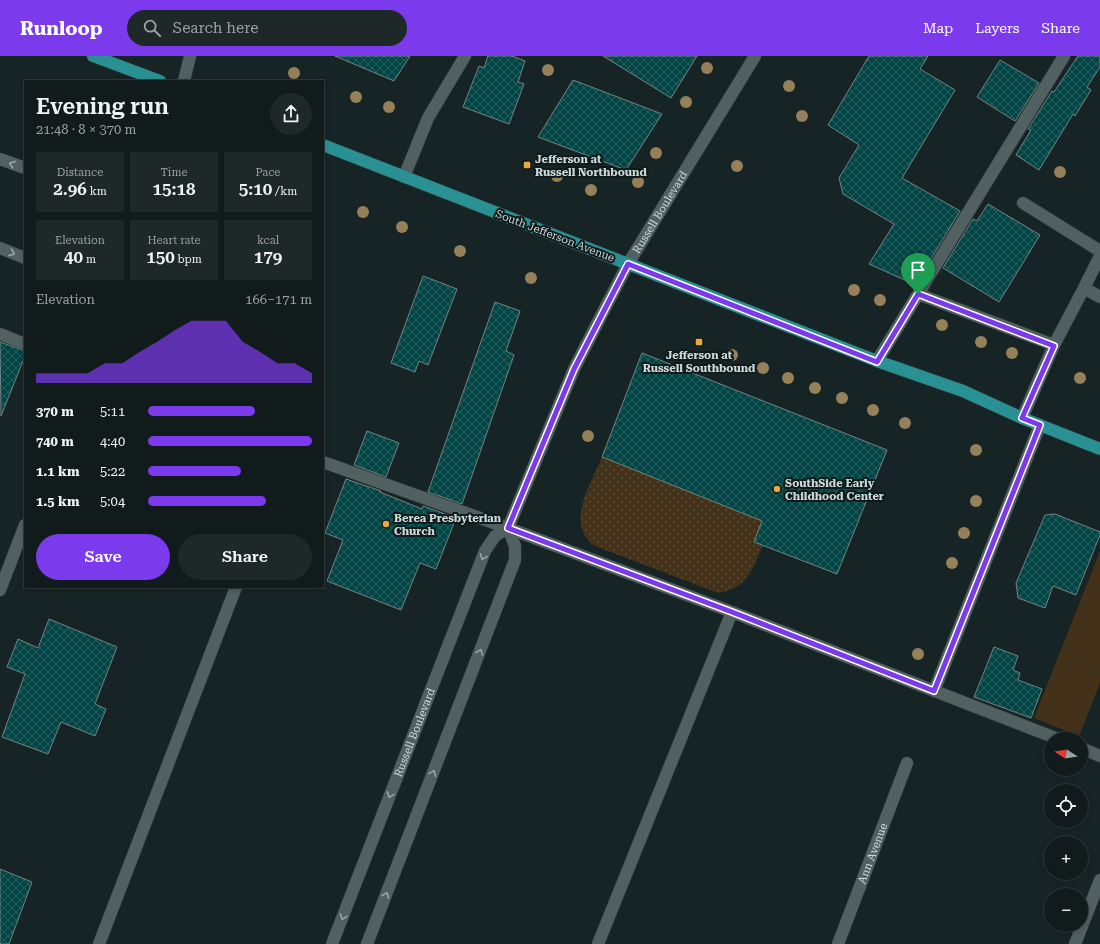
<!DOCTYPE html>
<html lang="en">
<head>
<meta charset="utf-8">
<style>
	:root { --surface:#111b1c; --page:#1e2829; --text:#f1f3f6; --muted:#9ca1a3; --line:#30393b; --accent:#7c3aed }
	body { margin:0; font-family:"Roboto Serif",serif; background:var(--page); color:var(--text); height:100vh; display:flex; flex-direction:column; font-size:15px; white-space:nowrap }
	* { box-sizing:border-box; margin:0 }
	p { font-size:13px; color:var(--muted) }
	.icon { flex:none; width:22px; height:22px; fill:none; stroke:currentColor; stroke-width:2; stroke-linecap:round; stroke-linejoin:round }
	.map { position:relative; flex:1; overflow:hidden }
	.sheet { position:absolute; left:24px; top:24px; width:300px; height:508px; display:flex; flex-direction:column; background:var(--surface); border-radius:0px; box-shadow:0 2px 6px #0003,0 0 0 1px var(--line) }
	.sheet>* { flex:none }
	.needle { width:26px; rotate:282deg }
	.buttons { position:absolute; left:1044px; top:676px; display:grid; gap:8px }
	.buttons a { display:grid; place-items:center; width:44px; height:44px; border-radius:50%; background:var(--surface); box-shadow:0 2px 6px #0003,0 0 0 1px var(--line); font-size:20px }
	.pin { position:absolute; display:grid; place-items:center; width:34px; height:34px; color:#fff; margin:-41px -17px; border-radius:50% 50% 50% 0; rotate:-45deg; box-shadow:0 0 4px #0007 }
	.pin .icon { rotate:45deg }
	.round { display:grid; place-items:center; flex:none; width:42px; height:42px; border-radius:21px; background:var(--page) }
	.head { display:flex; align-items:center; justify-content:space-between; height:68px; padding:0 12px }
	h1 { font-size:22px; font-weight:600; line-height:30px }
	.figures { display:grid; grid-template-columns:repeat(3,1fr); gap:6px; height:68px; padding:4px 12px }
	.figures div { display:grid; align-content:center; border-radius:0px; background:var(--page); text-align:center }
	.figures b { font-size:17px; font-weight:600 }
	.figures small { font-size:11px; font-weight:400 }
	.figures p { font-size:11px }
	.chart { height:112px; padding:8px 12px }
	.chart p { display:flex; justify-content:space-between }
	.chart svg { width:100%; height:72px; margin-top:4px; fill:var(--accent); opacity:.7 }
	.primary-button { display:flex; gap:8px; margin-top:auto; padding:8px 12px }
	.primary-button a { flex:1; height:46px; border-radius:24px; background:var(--accent); color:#fff; font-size:16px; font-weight:600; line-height:46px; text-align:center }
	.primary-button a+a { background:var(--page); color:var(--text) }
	ul { padding:0 12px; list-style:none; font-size:13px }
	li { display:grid; grid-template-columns:64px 48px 1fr; align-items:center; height:30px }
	li i { height:10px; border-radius:5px; background:var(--accent) }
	header { display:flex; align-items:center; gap:24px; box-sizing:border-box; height:56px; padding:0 20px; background:var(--accent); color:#fff }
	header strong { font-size:19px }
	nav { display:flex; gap:22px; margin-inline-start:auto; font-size:14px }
	.search { width:280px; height:36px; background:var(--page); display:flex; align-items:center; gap:10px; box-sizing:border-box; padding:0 14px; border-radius:22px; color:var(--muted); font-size:15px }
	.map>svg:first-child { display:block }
	.grass { fill:#433219 }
	.park { fill:url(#park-dots) }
	.building { fill:url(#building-cross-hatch); stroke:#738484 }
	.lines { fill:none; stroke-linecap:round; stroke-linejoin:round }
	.lane-casing { stroke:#343e3e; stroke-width:13 }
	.street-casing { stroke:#343e3e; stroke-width:13 }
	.secondary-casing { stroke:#343e3e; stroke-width:13 }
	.primary-casing { stroke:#343e3e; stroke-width:13 }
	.lane { stroke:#516060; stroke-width:12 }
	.street { stroke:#516060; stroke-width:12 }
	.secondary { stroke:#516060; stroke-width:12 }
	.primary { stroke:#299193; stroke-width:12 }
	.tree { fill:#95805a }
	.oneway { stroke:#9da8a8 }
	.route-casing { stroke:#fff; stroke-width:8 }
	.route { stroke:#7c3aed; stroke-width:5 }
	.poi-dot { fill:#eca93a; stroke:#0d1b1b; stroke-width:1.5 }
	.labels { text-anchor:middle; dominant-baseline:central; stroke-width:4; stroke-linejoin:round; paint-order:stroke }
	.poi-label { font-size:11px; font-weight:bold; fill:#cfd8d8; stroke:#0d1b1b; text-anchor:start }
	.street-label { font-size:11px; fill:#cfd8d8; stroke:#0d1b1b }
</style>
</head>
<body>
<header>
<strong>Runloop</strong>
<div class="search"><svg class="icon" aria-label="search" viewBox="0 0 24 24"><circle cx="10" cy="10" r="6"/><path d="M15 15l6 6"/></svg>Search here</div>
<nav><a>Map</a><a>Layers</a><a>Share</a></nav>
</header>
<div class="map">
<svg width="1100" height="888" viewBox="0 0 1100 888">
	<defs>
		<pattern id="park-dots" width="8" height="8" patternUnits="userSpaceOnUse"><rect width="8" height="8" fill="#433219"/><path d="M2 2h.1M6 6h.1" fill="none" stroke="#5d4f3a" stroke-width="1.8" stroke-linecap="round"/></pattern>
		<pattern id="building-cross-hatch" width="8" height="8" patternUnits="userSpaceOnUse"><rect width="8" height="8" fill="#034445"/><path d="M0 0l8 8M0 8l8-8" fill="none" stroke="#275e5f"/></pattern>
	</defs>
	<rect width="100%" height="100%" fill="#172425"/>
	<path class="grass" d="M1100,495V627L1079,680L1034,662Z"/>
	<path class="park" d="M602,401L762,465L754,485L763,489C752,514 748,532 718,537L595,490C564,468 591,428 602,401Z"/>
	<path class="building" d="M335,0H410L394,25Z
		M488,0H512L525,5L518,26L524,28L509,68L463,51L479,10L484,12Z
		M603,0H697L671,42Z
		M869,0H928L920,13L955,34L902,122L960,155L930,204L925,201L909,226L869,208L894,168L843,138L839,122L859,89L828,69Z
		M1078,0H1100V11L1087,31L1091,34L1075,60L1073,58L1039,114L1016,99L1031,74L1028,73L1052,35L1054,36Z
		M1000,4L1039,27L1015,65L977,41Z
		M573,24L662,58L626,114L538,81Z
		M988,148L1040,179L999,246L943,212L973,163L977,165Z
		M423,220L457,233L428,309L419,305L415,316L391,307Z
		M495,246L520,255L506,295L514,299L462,448L428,436Z
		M0,286L25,295V300L1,360Z
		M642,297L887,394L837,518L754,486L762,465L602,401Z
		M367,375L399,387L386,421L354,409Z
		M346,423L381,435L380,436L422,453L423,450L456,462L436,513L420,507L401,554L327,525L343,484L325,477Z
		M1055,458L1100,476V479L1076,539L1053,530L1045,552L1018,542L1016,527L1045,459Z
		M49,563L117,591L95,648L106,653L95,680L61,666L48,698L2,681L25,618L7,611L18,583L38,592Z
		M994,591L1018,600L1013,614L1020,617L1018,624L1042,633L1031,662L974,641Z
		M0,813L32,826L9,888H0Z"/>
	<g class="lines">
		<g class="lane-casing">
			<path id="lane" d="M0,103L25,112
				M404,121L428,62L465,0
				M1023,147L1100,195
				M0,192L25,202
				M1084,232L1100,200
				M918,238L1054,289
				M0,278L25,288
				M877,305L1064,0
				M1022,362L1054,289L1084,232L1100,241
				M323,406L508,472L732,556L1058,683
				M1081,692L1100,700
				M99,888L236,531
				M598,888L732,556
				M1075,888L1100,824"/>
		</g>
		<g class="street-casing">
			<g id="street">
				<path d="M184,25L190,0"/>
				<path d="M0,534L25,469"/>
				<path d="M934,635L1040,369"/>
				<path id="s1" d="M838,888L907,707"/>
			</g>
		</g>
		<g class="secondary-casing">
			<g id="secondary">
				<path id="s2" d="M332,888L485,495L495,480L508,472L574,313L604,254L628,208L755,0"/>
				<path d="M367,888L515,504V490L508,472"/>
			</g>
		</g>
		<g class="primary-casing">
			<path id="primary" d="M93,0L160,25
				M323,89L877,305L963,335L1022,362L1100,393"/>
		</g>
		<use href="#lane" class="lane"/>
		<use href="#street" class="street"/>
		<use href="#secondary" class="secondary"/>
		<use href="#primary" class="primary"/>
	</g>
	<g class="tree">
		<circle cx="707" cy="12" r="6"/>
		<circle cx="548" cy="14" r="6"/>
		<circle cx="294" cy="17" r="6"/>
		<circle cx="789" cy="30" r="6"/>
		<circle cx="356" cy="41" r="6"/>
		<circle cx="686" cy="46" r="6"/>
		<circle cx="389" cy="51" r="6"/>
		<circle cx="802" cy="60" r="6"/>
		<circle cx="656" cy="97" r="6"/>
		<circle cx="737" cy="110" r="6"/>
		<circle cx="1060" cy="116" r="6"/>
		<circle cx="557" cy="120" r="6"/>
		<circle cx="638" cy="126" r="6"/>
		<circle cx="591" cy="134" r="6"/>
		<circle cx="363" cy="156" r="6"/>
		<circle cx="402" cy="171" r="6"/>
		<circle cx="460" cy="195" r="6"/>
		<circle cx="531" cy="222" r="6"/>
		<circle cx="854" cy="234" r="6"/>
		<circle cx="880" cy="244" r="6"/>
		<circle cx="942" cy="269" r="6"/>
		<circle cx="981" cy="286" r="6"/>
		<circle cx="1012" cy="297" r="6"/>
		<circle cx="732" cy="299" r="6"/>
		<circle cx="763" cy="312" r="6"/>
		<circle cx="788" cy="322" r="6"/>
		<circle cx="1080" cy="322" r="6"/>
		<circle cx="815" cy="332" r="6"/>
		<circle cx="842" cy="342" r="6"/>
		<circle cx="873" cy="354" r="6"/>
		<circle cx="905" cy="367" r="6"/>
		<circle cx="588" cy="380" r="6"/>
		<circle cx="976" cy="394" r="6"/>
		<circle cx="976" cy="445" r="6"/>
		<circle cx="964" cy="477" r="6"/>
		<circle cx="952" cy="507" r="6"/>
		<circle cx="918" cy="598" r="6"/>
	</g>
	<defs><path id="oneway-chevron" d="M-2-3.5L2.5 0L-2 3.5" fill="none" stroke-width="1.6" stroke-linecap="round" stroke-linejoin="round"/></defs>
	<g class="oneway">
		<use href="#oneway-chevron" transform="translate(12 108) rotate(-160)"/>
		<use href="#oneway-chevron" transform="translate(12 197) rotate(21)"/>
		<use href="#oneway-chevron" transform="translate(483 501) rotate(112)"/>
		<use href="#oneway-chevron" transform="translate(480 596) rotate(-69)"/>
		<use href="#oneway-chevron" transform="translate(433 717) rotate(-69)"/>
		<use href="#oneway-chevron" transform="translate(390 739) rotate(111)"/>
		<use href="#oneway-chevron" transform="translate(386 839) rotate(-69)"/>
		<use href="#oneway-chevron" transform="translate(343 861) rotate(111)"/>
	</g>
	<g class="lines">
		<g class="route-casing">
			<path id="route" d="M628,208L877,306L918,238L1054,290L1022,362L1040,369L934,635L732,556L508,472L574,313Z"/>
		</g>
		<use href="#route" class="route"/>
	</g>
	<g class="poi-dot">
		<rect x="523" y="105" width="8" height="8" rx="2"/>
		<rect x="695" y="282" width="8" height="8" rx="2"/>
		<circle cx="777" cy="433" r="4"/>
		<circle cx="386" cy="468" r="4"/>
	</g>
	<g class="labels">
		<g class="poi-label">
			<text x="535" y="103">Jefferson at<tspan x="535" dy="13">Russell Northbound</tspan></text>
			<text x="699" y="299" text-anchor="middle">Jefferson at<tspan x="699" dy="13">Russell Southbound</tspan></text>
			<text x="785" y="427">SouthSide Early<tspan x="785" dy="13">Childhood Center</tspan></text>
			<text x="394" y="462">Berea Presbyterian<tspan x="394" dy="13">Church</tspan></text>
		</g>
		<g class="street-label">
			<text stroke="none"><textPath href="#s2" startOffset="806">Russell Boulevard</textPath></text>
			<text transform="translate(555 180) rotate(21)">South Jefferson Avenue</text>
			<text stroke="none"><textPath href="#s2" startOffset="227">Russell Boulevard</textPath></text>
			<text stroke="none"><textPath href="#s1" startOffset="97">Ann Avenue</textPath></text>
		</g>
	</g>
</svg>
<div class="buttons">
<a><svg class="needle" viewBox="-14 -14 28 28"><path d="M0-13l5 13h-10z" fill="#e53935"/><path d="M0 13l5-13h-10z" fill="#9ca1a3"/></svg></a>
<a><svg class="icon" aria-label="locate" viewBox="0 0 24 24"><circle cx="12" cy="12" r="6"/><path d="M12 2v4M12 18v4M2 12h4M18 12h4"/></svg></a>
<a>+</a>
<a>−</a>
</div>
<div class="pin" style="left:918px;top:238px;background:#1e9e55"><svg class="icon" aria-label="arrive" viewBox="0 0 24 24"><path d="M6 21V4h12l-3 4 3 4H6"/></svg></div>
<section class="sheet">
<div class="head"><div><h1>Evening run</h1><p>21:48 · 8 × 370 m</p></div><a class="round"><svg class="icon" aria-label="share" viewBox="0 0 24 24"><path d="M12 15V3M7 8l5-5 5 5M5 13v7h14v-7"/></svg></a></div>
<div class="figures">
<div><p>Distance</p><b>2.96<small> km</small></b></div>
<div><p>Time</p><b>15:18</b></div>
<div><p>Pace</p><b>5:10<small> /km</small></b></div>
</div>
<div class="figures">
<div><p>Elevation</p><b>40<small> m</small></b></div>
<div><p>Heart rate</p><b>150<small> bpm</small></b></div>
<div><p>kcal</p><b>179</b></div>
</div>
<div class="chart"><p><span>Elevation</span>166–171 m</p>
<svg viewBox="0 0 160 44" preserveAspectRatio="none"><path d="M0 44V38L10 38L20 38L30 38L40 32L50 32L60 25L70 19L80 12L90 6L100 6L110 6L120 19L130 25L140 32L150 32L160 38V44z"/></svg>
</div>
<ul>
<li><b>370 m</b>5:11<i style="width:65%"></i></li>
<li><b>740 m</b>4:40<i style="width:100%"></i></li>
<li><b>1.1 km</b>5:22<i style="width:57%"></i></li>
<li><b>1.5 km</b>5:04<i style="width:72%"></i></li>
</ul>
<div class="primary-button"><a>Save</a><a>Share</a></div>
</section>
</div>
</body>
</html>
